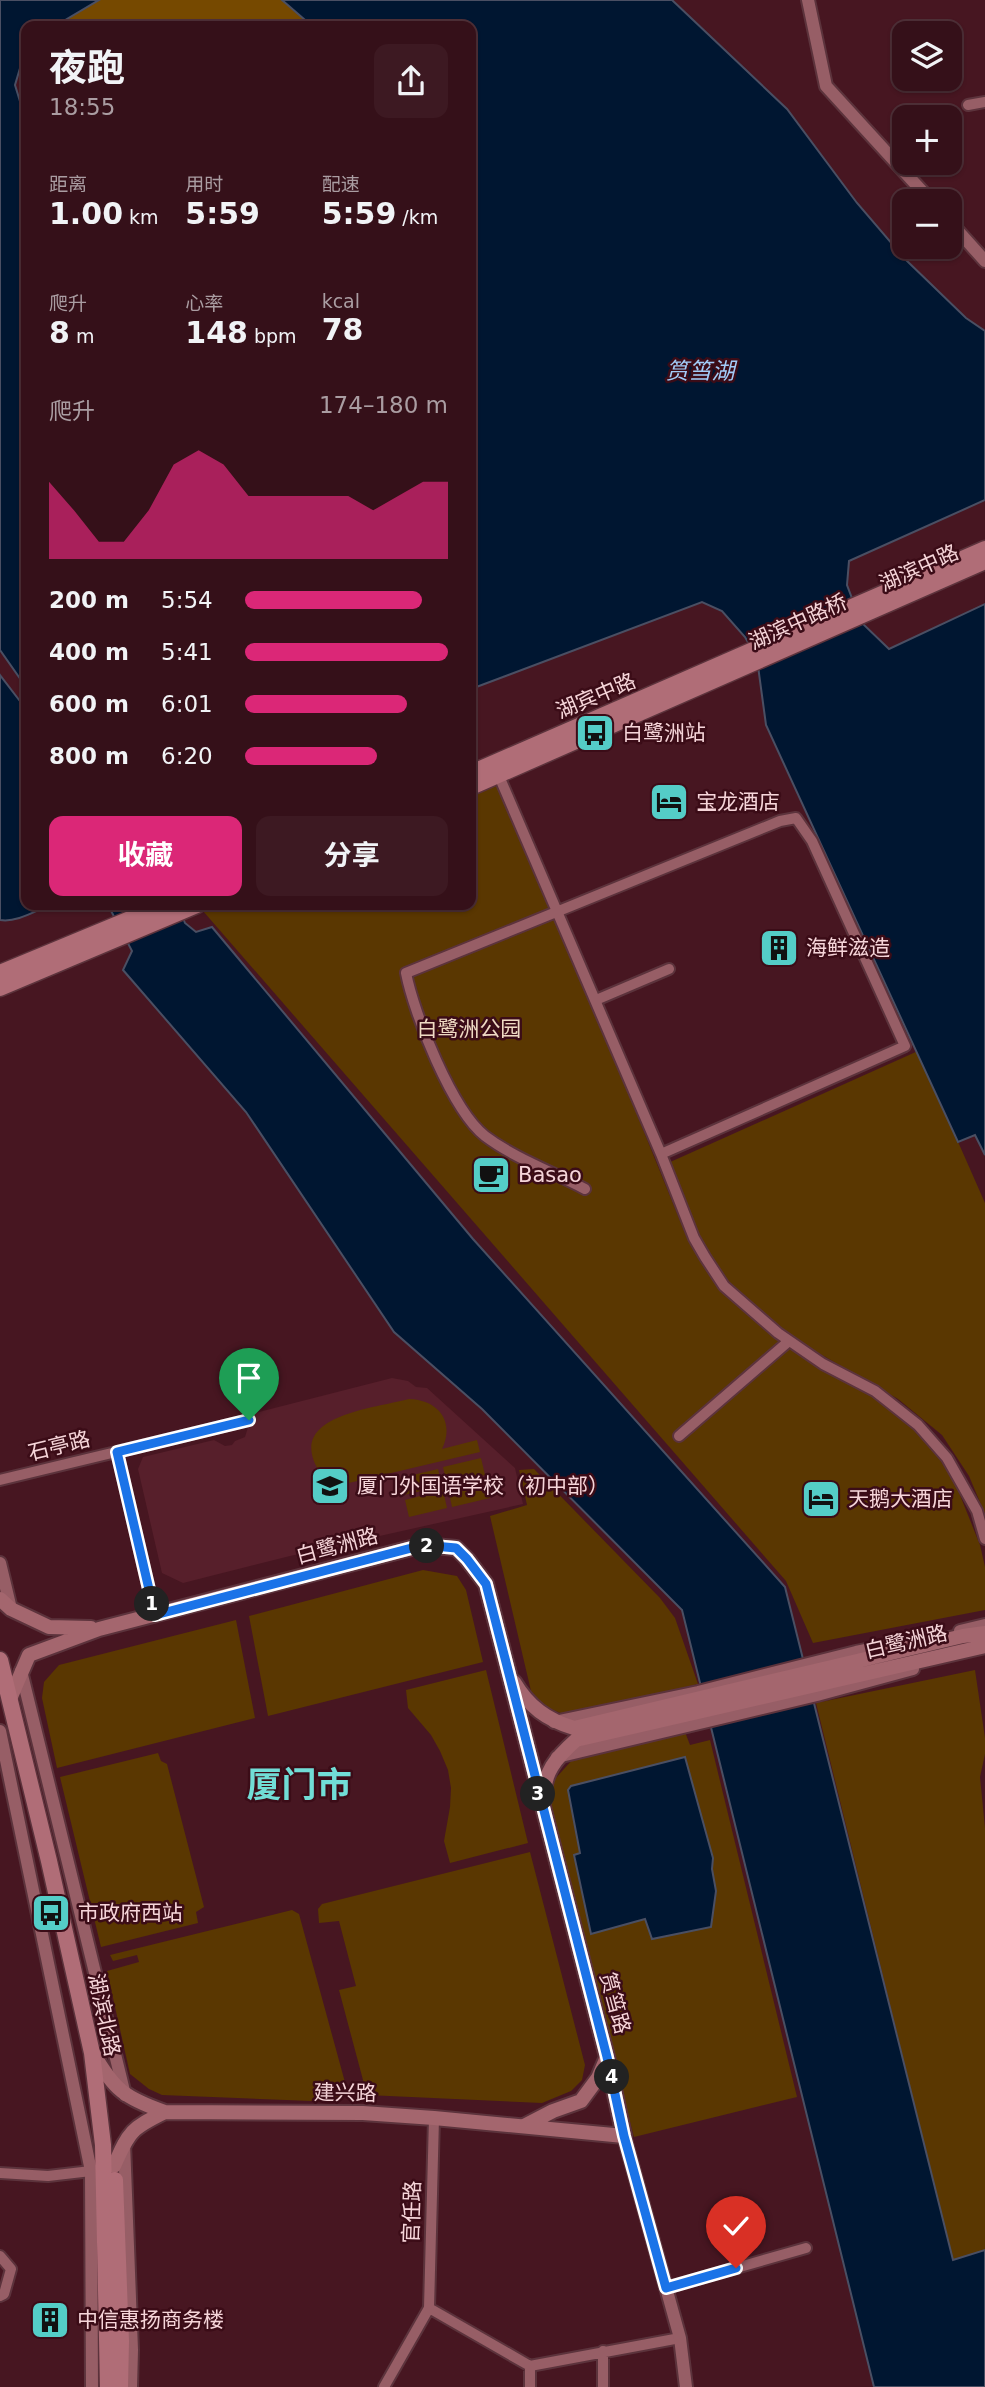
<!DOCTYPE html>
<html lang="zh">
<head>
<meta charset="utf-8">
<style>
	:root { --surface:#351019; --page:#3d1922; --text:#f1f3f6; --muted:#aa9da2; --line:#4f3038; --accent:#db2777 }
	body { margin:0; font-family:"DejaVu Sans","Noto Sans SC",sans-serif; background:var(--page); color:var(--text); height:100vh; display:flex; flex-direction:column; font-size:26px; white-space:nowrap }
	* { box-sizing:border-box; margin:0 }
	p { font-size:23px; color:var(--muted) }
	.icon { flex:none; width:38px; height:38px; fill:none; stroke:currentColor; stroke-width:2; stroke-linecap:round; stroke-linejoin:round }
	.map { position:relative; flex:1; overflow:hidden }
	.sheet { position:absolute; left:21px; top:21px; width:455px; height:889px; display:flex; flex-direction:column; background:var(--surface); border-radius:14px; box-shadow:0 2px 5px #0004,0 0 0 2px var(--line) }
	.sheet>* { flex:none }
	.fabs { position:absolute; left:892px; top:21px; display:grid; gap:14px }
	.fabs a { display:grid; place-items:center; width:70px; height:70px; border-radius:14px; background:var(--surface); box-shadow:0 2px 5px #0004,0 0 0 2px var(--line); font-size:35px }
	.pin { position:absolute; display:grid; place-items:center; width:60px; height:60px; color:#fff; margin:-72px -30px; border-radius:50% 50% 50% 0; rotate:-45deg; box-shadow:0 0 7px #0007 }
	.pin .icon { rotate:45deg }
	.km { position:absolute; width:35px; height:35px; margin:-18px; border-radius:50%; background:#222; color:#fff; font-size:19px; line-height:35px; text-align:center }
	.round { display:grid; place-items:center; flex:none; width:74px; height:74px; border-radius:14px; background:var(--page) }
	.overview { display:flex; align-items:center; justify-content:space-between; height:119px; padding:0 28px }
	h1 { font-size:38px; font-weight:700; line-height:52px }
	.figures { display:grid; grid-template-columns:repeat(3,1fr); gap:10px; height:119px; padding:7px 28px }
	.figures div { display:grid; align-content:center }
	.figures b { font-size:30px; font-weight:700 }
	.figures small { font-size:19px; font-weight:400 }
	.figures p { font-size:19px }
	.chart { height:196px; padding:14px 28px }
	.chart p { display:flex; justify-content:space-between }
	.chart svg { width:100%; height:126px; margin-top:7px; fill:var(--accent); opacity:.7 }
	.action { display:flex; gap:14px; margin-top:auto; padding:14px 28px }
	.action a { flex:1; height:80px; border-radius:14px; background:var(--accent); color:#fff; font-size:28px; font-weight:700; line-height:80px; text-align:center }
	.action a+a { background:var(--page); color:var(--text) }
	ul { padding:0 28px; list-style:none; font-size:23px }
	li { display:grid; grid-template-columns:112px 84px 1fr; align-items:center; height:52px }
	li i { height:18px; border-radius:9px; background:var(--accent) }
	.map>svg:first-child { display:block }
	.built { fill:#571f2b }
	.green { fill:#5a3701 }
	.forest { fill:#764900 }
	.water { fill:#001631; stroke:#4a4f63; stroke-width:2 }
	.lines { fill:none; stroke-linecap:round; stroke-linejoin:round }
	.minor-casing { stroke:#5c333c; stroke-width:14 }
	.tertiary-casing { stroke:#5c333c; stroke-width:16 }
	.secondary-casing { stroke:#5c333c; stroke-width:18 }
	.primary-casing { stroke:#5c333c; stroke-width:19 }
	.minor { stroke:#975e66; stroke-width:10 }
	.tertiary { stroke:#975e66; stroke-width:12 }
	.secondary { stroke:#a4666e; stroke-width:14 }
	.primary { stroke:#b06d77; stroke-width:16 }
	.route-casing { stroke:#fff; stroke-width:14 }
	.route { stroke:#1a73e8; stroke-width:9 }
	.labels { text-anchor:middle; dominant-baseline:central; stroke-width:5; stroke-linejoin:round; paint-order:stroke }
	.street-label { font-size:21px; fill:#f6d5d9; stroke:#3b0c17 }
	.poi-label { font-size:21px; fill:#f6d5d9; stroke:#3b0c17; text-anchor:start }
	.park-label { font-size:21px; fill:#efdac3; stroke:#3b0c17 }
	.water-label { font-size:23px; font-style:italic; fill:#a2ccf8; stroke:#3b0c17 }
	.town-label { font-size:35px; font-weight:bold; fill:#71ddd6; stroke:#3b0c17 }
</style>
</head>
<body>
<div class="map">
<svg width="985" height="2387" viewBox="0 0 985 2387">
	<rect width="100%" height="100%" fill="#471621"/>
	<path class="built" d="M392,1378L408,1381L416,1387L427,1388L515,1468L523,1504L290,1556L183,1583L162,1573L138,1469L143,1457L214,1440L225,1446L232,1445L235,1441L245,1437L249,1424L253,1423L251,1414Z"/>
	<path class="green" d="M499,774L687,1238L717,1286L778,1333L803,1357L875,1391L918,1425L956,1485L980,1545L985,1567V1610L813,1643L786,1581L203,911L217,905H471V787Z
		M918,1051L985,1203V1514L969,1476L942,1435L898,1399L803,1344L737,1293L699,1238L668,1163Z
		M409,1399C439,1400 455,1422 442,1449L477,1440L480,1452L315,1491L311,1477L321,1474C282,1416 371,1409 409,1399Z
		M481,1458L485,1475L447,1485L443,1467Z
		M438,1469L442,1486L404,1495L400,1478Z
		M534,1469L660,1598L675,1618L698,1684L565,1715L544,1706L531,1691L490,1516L527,1505L519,1470Z
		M486,1480L490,1498L452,1507L448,1489Z
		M443,1490L447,1508L409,1517L405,1500Z
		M423,1570L457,1576L466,1590L483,1662L268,1716L249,1616Z
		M236,1620L255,1718L57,1768L42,1698L44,1682L59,1665Z
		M486,1670L528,1843L450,1863L444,1841L450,1807L451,1788L448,1770L440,1751L431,1735L408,1708L406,1690Z
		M975,1670L985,1738V1754L980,1777L985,1828V2250L953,2261L816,1703Z
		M685,1732L690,1745L710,1740L797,2097L634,2137L551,1821L549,1791L554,1780L573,1759Z
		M158,1753L161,1761L167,1764L204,1907L196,1912L198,1923L101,1947L60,1777Z
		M530,1852L585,2065L582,2080L571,2091L542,2103L367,2095L339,1990L356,1986L339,1921L319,1923L318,1909L322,1904Z
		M292,1910L299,1914L346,2086L337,2102L162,2095L149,2089L130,2074L107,1971L139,1962L137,1955L113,1961L110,1955Z"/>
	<path class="forest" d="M99,0H282L312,26H55Z"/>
	<path class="water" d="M0,0H99L55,26H26V48L15,85L26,121V687L0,650Z
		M282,0H672L787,109L857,203L905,259L966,318L985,331V500L849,561L847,585L858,614L863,624L889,649L985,604V1155L975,1135L958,1142L766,725L758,666L753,651L745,637L722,611L702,602L471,689V26H312Z
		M0,675L26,709V905H50C35,911 16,923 0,920Z
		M108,905H178L185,923L196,932L212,927L473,1239L785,1587L953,2260L985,2250V2387H874L682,1610L482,1409L394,1332L246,1112L123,970L132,951Z
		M685,1757L713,1858L712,1869L716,1891L711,1927L652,1939L645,1919L591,1934L574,1855L580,1853L568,1790L571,1786Z"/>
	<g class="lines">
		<g class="minor-casing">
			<path id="minor" d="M968,105L985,102
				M496,769L661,1154L694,1238L705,1257L724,1286L778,1333L823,1364L875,1391L918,1425L947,1458L977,1511L985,1539
				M596,1000L669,969
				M585,1189C553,1172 514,1158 485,1136C452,1110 414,1014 406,973L780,821L796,818L812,841L905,1046L661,1154
				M679,1436L789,1341
				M117,1452L155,1615
				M0,1480L249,1420
				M0,2173L48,2176L91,2171
				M0,2256L11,2269L4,2294L0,2296
				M666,2288L806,2248
				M429,2308L530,2366L680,2338
				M384,2387L429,2308L434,2118
				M530,2387V2366
				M603,2387V2351"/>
		</g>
		<g class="tertiary-casing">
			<path id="tertiary" d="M808,0L826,86L931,201
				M950,222L985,261
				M0,1563L11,1609
				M960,1631L985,1625
				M21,1671L125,2095
				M554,1722L698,1692L856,1652L939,1635
				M0,1731L91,2171L92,2387
				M557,1757L817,1695L913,1669
				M624,2136L680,2338L686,2387
				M124,2143L132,2350L131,2387"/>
		</g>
		<g class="secondary-casing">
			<path id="secondary" d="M0,1599L11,1609L49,1627L91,1628
				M514,1682C529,1707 547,1720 574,1728L963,1636L985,1633
				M10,1699L29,1655L99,1629L423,1545L456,1548L467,1559L486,1584L607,2057L624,2136L434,2118L363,2113L165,2112C125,2098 114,2090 93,2053
				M544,1800C542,1773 557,1757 576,1740L985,1646
				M524,2126L553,2111L581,2101L598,2078L607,2057
				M114,2166C129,2131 132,2128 165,2112"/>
		</g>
		<g class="primary-casing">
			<path id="primary" d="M471,773L985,549
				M471,787L985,561
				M0,973L164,905
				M0,988L197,905
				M0,1660L49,1861L92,2053L103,2145L108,2387
				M115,2180L121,2341L120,2387"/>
		</g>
		<use href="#minor" class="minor"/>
		<use href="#tertiary" class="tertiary"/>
		<use href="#secondary" class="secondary"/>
		<use href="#primary" class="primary"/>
	</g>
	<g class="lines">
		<g class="route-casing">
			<path id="route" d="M249,1420L117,1452L155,1615L423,1545L456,1548L467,1559L486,1584L607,2057L624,2136L666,2288L736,2268"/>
		</g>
		<use href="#route" class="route"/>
	</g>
	<defs>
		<g id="bus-square" transform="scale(2.0125)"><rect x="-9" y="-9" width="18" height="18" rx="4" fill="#54cdc7" stroke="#3b0c17"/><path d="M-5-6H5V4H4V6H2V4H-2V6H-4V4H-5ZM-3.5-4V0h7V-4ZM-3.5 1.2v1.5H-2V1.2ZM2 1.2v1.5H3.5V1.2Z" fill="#111"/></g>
		<g id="hotel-square" transform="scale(2.0125)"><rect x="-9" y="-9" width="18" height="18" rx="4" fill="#54cdc7" stroke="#3b0c17"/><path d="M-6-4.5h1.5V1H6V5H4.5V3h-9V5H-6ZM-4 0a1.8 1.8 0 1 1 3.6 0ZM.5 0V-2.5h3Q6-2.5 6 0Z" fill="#111"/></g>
		<g id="building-square" transform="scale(2.0125)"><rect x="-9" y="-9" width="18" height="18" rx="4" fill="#54cdc7" stroke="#3b0c17"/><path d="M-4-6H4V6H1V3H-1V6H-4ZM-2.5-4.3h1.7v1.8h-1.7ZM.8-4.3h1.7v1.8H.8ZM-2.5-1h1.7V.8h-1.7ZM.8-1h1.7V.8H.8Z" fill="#111"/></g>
		<g id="cafe-square" transform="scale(2.0125)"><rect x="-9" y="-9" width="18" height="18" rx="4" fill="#54cdc7" stroke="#3b0c17"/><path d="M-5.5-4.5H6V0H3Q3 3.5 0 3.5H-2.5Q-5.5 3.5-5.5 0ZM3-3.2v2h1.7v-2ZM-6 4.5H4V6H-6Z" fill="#111"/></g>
		<g id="school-square" transform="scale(2.0125)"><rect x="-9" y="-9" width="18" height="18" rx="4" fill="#54cdc7" stroke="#3b0c17"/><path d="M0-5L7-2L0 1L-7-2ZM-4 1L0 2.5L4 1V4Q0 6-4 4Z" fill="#111"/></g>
	</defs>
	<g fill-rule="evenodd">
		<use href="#bus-square" x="595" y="733"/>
		<use href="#hotel-square" x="669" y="802"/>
		<use href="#building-square" x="779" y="948"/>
		<use href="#cafe-square" x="491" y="1175"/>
		<use href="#school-square" x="330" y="1486"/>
		<use href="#hotel-square" x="821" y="1499"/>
		<use href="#bus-square" x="51" y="1913"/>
		<use href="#building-square" x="50" y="2320"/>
	</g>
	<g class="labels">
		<g class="street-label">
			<text transform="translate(919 568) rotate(-24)">湖滨中路</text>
			<text transform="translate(798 622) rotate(-24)">湖滨中路桥</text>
			<text transform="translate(596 696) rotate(-23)">湖宾中路</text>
			<text transform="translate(59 1446) rotate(-14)">石亭路</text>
			<text transform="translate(337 1546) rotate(-15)">白鹭洲路</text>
			<text transform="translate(906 1642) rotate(-13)">白鹭洲路</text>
			<text transform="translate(615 2003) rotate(75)">筼筜路</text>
			<text transform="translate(104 2015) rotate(78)">湖滨北路</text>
			<text transform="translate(345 2093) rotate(1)">建兴路</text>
			<text transform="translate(412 2212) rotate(-88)">官任路</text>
		</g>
		<g class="poi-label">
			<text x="622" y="733">白鹭洲站</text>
			<text x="696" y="802">宝龙酒店</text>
			<text x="806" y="948">海鲜滋造</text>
			<text x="518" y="1175">Basao</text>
			<text x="357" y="1486">厦门外国语学校（初中部）</text>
			<text x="848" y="1499">天鹅大酒店</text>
			<text x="78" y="1913">市政府西站</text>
			<text x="77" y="2320">中信惠扬商务楼</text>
		</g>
		<g class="park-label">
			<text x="469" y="1029">白鹭洲公园</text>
		</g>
		<g class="water-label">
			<text x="700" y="371">筼筜湖</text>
		</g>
		<g class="town-label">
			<text x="299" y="1785">厦门市</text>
		</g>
	</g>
</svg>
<div class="fabs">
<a><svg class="icon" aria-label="layers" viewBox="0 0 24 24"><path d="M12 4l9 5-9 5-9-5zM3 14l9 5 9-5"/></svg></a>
<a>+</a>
<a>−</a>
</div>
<div class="pin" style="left:249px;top:1420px;background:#1e9e55"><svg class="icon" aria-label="arrive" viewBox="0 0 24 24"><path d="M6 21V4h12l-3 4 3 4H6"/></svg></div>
<div class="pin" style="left:736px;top:2268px;background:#d93025"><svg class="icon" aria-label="check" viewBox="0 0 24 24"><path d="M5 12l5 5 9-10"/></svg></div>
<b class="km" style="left:152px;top:1604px">1</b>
<b class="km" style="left:427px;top:1546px">2</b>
<b class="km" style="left:538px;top:1794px">3</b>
<b class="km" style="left:612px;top:2077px">4</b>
<section class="sheet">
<div class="overview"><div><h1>夜跑</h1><p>18:55</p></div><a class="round"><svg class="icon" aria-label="share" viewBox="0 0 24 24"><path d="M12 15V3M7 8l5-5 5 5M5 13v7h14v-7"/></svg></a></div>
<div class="figures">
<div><p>距离</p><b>1.00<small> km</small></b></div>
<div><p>用时</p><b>5:59</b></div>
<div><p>配速</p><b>5:59<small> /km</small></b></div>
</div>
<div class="figures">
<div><p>爬升</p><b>8<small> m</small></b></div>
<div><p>心率</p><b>148<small> bpm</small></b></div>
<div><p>kcal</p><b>78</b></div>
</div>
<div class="chart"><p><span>爬升</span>174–180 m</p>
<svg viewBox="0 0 160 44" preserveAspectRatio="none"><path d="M0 44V17L10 27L20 38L30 38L40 27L50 11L60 6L70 11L80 22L90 22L100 22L110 22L120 22L130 27L140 22L150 17L160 17V44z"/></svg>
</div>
<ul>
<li><b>200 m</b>5:54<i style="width:87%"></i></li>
<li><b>400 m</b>5:41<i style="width:100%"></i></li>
<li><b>600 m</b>6:01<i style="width:80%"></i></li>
<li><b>800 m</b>6:20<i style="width:65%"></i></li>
</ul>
<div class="action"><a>收藏</a><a>分享</a></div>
</section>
</div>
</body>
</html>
